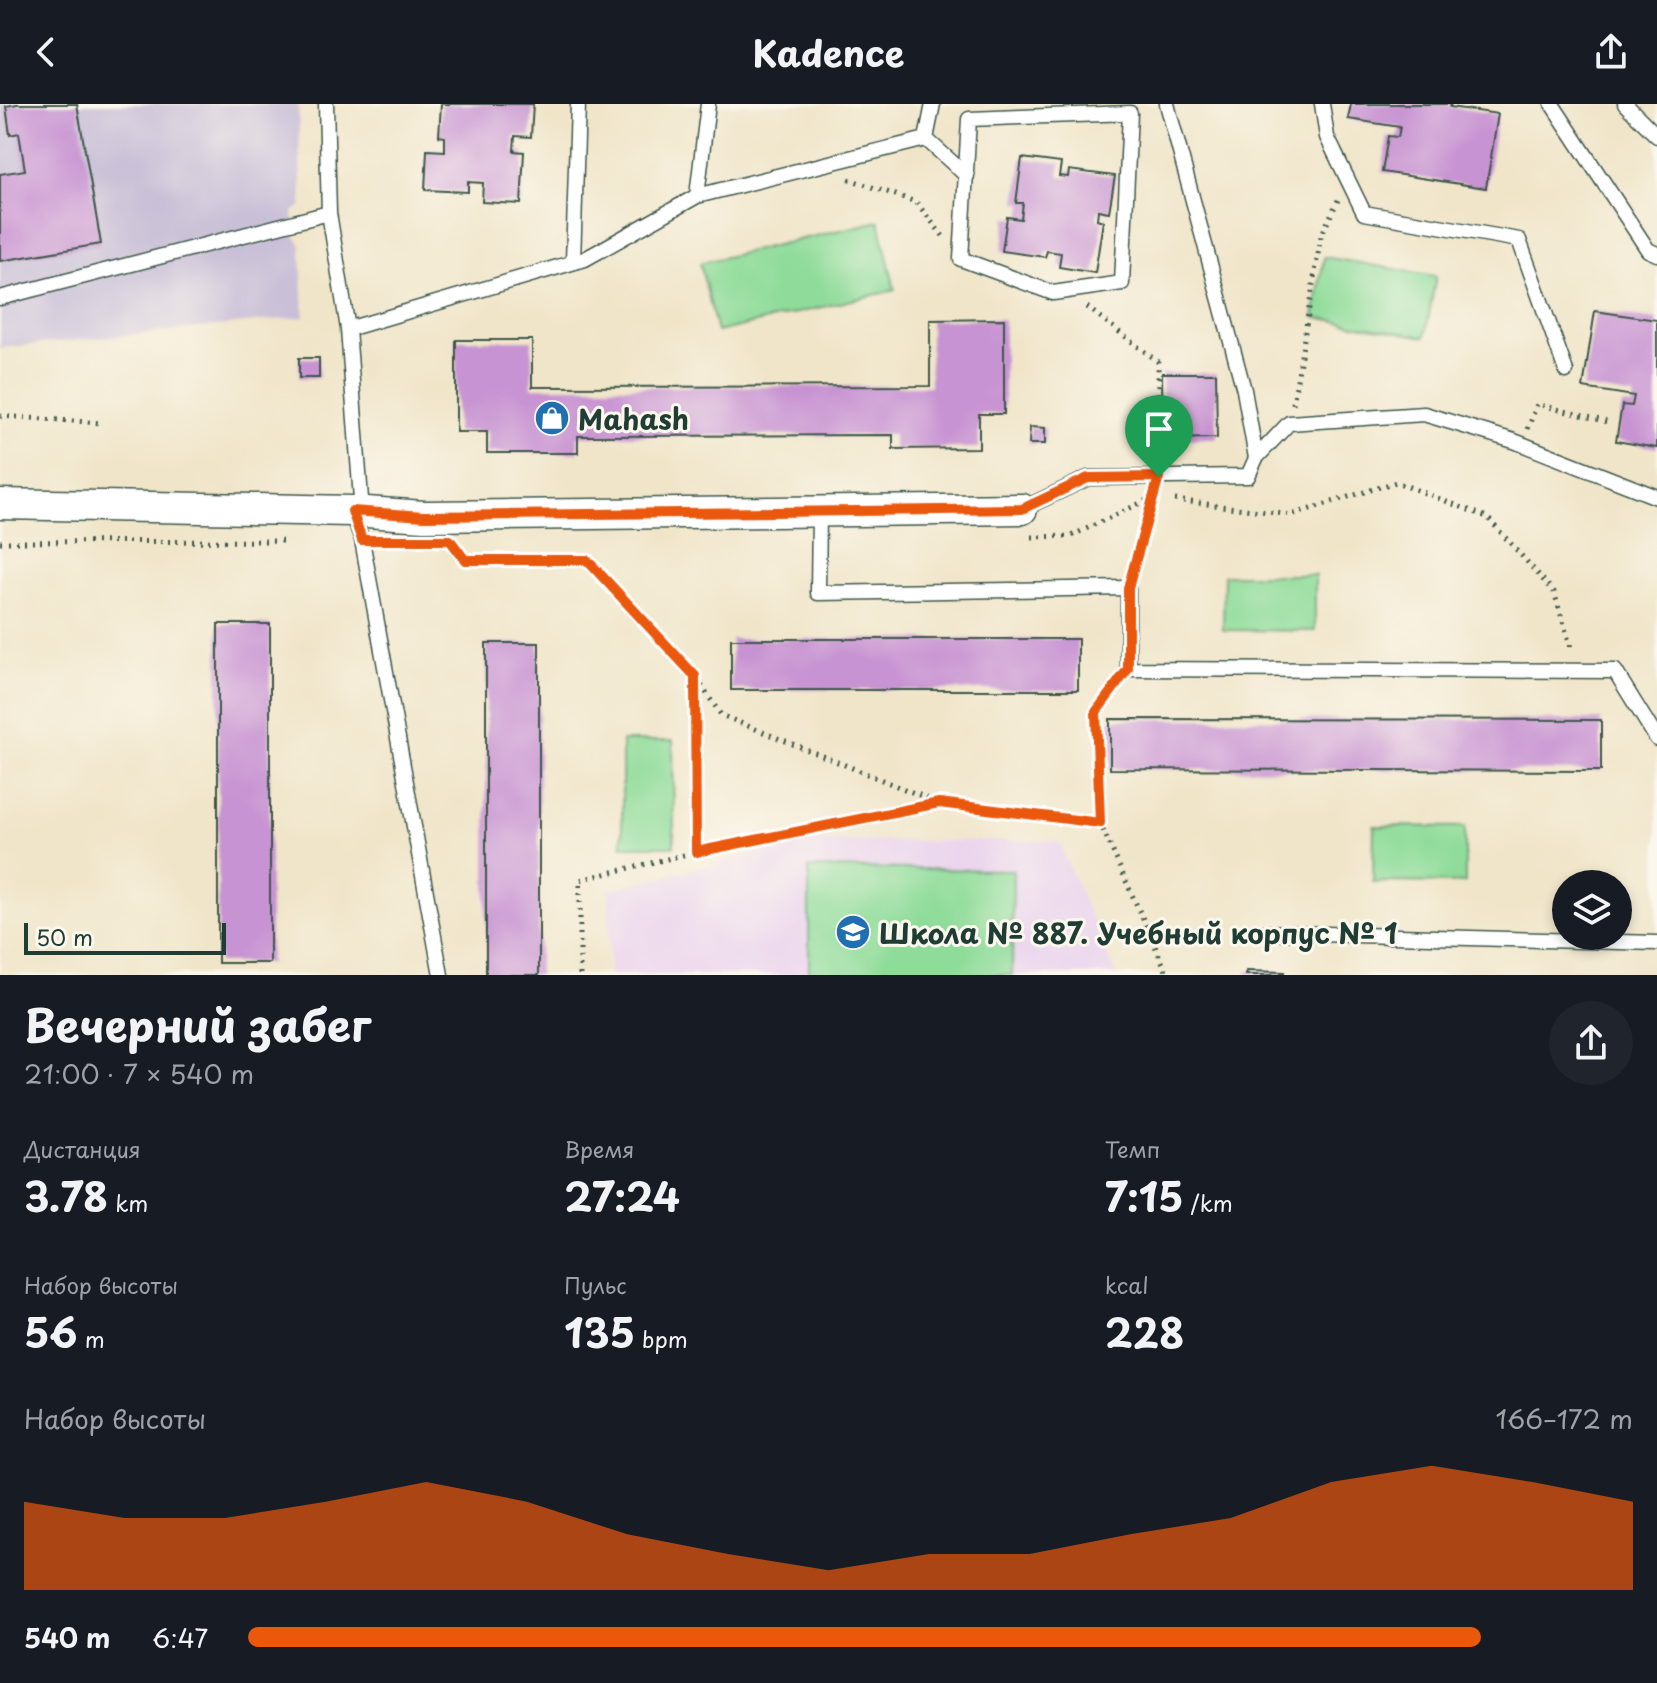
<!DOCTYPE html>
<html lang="ru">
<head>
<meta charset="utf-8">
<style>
	:root { --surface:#171b24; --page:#20242c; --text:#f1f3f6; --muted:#9ea1a6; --accent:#ea580c }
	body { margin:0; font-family:"Playpen Sans",sans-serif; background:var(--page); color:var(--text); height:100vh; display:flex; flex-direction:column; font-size:30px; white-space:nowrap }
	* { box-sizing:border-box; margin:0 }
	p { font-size:26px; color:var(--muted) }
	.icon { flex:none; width:44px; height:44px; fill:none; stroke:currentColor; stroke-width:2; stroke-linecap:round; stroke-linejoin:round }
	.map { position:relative; height:871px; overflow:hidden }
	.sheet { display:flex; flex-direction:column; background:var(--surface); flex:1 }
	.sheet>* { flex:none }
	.tools { position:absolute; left:1552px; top:766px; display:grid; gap:16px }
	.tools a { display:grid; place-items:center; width:80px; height:80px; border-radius:50%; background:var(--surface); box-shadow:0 4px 12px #0003; font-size:40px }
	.scale { position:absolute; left:24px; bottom:20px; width:202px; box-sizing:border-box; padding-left:8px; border:4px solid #1f3d34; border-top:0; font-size:22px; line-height:28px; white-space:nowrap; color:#1f3d34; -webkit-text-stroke:6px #fbf7ec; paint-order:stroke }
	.pin { position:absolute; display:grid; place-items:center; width:68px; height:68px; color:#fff; margin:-82px -34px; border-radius:50% 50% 50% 0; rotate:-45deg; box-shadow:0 0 8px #0007 }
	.pin .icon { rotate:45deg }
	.round { display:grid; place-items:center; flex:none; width:84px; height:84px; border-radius:42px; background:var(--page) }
	.headline { display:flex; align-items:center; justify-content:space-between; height:136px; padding:0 24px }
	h1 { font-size:44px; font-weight:700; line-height:60px }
	.figures { display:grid; grid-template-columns:repeat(3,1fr); gap:12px; height:136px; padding:8px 24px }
	.figures div { display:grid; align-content:center }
	.figures b { font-size:40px; font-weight:700 }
	.figures small { font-size:22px; font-weight:400 }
	.figures p { font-size:22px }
	.chart { height:224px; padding:16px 24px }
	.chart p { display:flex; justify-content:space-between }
	.chart svg { width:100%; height:144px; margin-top:8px; fill:var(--accent); opacity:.7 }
	ul { padding:0 24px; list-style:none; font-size:26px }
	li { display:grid; grid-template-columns:128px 96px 1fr; align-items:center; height:60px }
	li i { height:20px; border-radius:10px; background:var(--accent) }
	header { display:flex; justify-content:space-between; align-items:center; height:104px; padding:0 24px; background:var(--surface); font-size:36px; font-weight:700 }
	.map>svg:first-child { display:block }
	.built { fill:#e9d2ee }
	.industrial { fill:#c9bfd7 }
	.green { fill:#8fdc9a; stroke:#578c67; stroke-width:2 }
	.building { fill:#c793d2 }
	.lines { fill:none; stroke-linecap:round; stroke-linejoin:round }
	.service-casing { stroke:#3e564a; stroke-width:17 }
	.minor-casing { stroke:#3e564a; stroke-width:33 }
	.path { stroke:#3e564a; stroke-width:5; stroke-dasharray:2 6; stroke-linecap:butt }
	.service { stroke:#fff; stroke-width:14 }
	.minor { stroke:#fff; stroke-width:30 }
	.route-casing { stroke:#fff; stroke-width:16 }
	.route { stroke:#ea580c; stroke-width:10 }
	.labels { text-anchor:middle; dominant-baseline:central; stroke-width:6; stroke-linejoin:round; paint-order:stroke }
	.poi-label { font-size:28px; font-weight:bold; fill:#1f3d34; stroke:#fbf7ec; text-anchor:start }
</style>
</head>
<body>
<header><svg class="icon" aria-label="back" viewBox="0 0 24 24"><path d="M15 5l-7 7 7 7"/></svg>Kadence<svg class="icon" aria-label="share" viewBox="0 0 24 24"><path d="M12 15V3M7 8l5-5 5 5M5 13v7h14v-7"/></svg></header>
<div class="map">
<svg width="1657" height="871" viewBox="0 0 1657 871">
	<rect width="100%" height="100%" fill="#fbf7ec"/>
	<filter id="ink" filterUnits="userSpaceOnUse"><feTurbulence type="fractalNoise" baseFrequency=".0125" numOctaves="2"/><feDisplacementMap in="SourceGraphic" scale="16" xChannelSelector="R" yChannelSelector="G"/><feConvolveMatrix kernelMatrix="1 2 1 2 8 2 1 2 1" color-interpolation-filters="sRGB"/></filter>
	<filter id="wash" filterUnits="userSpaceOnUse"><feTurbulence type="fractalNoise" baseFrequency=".006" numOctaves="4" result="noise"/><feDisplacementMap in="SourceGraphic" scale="32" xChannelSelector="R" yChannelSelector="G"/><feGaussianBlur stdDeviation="1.8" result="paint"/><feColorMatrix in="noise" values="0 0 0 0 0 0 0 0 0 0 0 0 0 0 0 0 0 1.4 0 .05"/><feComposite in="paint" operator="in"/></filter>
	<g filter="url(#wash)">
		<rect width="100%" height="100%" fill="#f0e5c9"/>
		<path class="built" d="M806,737H1058L1116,871H609V786Z"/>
		<path class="industrial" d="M0,0H298L302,102L293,108L294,130L301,141L304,213L0,244Z"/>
		<path class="green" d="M879,117L895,186L717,228L700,159Z
			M1324,153L1436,172L1425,233L1314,213Z
			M1224,471H1315V527L1223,526Z
			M673,637L674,742H622V637Z
			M1374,722L1465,723V779L1373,778Z
			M809,764L1013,766L1012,871H809Z"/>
		<g id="blocks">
			<path class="building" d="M17,0H77L101,140L0,157V70L25,66L19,29L10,31L6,2Z
				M441,0H533L531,33L515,32L514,47L524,48L521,100L482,98L483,79L468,78V88L425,86L427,46L445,47V33L439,32Z
				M1351,0H1451L1450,3L1498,10L1486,84L1382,68L1388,32L1398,33L1400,23L1348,15Z
				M1022,54L1061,59L1059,72L1068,73L1069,66L1115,72L1109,108L1098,106L1097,115L1103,117L1095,169L1059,163L1061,149L1047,147L1045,153L1002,147L1007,113L1021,115L1023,99H1016Z
				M1595,207L1657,216V344L1616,337L1622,301L1632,302L1634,292L1583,284Z
				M1004,215V310H979V344L893,345V331L578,332V349H487V328H456V236H532V283L930,282V216Z
				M299,254H319V274H299Z
				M1162,269H1216L1217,334L1163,335Z
				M1030,323L1045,324V340H1029Z
				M218,520H270V859H218Z
				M731,535H1078V586H731Z
				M486,539H539V871H486Z
				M1110,615L1601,616V667L1110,665Z
				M1247,867L1284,868V871H1246Z"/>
		</g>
	</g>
	<g filter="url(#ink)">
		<use href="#blocks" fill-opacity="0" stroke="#3e564a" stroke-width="2"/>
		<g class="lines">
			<g class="service-casing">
				<path id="service" d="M326,0L329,109L348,225L362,408
					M1322,0L1327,33L1364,109L1519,136L1566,267
					M1552,0L1648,146L1657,150
					M1625,0L1657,32
					M1130,9L1122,179L1053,189L961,155L969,15Z
					M926,35L933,0
					M697,92L708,0
					M573,158L578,0
					M0,194L329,109
					M348,225L585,155L697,92L926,35L967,72
					M1256,354L1289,319L1424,310L1514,337L1657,393
					M1022,405L1088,374L1248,372L1256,354L1244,286L1167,0
					M352,408L362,436L441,871
					M819,408L818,489L1128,484V565L1615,567L1657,635
					M1247,828L1657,839"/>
			</g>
			<g class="minor-casing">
				<path id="minor" d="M0,400L352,407L424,412L1022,405"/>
			</g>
			<path class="path" d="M849,75L916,98L943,132
				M1087,203L1158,258L1159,354
				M1293,300L1321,132L1338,96
				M0,312L102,319
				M1528,325L1537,300L1612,319
				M1175,396L1291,411L1396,378L1487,413L1554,488L1572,547
				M1032,433L1071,432L1149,395
				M0,438L287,437
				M453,440L465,456H587L695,572L721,611L939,699L1100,719L1168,871
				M1133,467L1154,392
				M695,573L696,748
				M1100,719L1096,608L1118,579
				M580,871V776L696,748L936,699"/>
			<use href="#service" class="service"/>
			<use href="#minor" class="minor"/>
		</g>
	</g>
	<g class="lines" filter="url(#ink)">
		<g class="route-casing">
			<path id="route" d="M1159,373L1128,484V565L1096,608L1100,719L939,699L696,748L695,572L587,456H465L450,436H362L352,407L424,412L1022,405L1088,374Z"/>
		</g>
		<use href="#route" class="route"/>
	</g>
	<defs>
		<g id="shop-disc" transform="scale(1.8)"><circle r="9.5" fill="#1f6fb2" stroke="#fbf7ec"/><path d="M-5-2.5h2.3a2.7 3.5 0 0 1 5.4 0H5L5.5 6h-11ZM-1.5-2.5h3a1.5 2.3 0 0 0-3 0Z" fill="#fff"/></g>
		<g id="school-disc" transform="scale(1.8)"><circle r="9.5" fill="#1f6fb2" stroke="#fbf7ec"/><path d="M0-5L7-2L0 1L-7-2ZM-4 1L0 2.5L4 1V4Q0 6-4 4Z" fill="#fff"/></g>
	</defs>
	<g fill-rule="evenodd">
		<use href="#shop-disc" x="552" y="314"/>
		<use href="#school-disc" x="853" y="828"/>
	</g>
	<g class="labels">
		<g class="poi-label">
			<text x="578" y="314">Mahash</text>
			<text x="879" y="828">Школа № 887. Учебный корпус № 1</text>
		</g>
	</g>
</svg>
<div class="tools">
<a><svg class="icon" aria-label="layers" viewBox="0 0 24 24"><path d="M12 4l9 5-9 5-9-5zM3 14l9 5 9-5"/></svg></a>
</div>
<div class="scale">50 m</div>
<div class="pin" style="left:1159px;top:373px;background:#1e9e55"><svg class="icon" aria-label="arrive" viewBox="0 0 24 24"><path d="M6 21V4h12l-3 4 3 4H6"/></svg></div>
</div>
<section class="sheet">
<div class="headline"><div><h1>Вечерний забег</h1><p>21:00 · 7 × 540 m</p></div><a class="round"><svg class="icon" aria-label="share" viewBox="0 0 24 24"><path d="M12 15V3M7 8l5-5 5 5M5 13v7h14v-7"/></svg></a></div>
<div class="figures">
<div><p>Дистанция</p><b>3.78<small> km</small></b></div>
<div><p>Время</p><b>27:24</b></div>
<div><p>Темп</p><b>7:15<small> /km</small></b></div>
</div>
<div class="figures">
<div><p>Набор высоты</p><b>56<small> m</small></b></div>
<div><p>Пульс</p><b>135<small> bpm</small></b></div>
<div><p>kcal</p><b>228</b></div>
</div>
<div class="chart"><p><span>Набор высоты</span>166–172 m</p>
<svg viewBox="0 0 160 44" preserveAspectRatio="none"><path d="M0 44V17L10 22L20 22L30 17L40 11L50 17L60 27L70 33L80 38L90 33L100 33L110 27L120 22L130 11L140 6L150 11L160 17V44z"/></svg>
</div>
<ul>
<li><b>540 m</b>6:47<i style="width:89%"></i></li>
</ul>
</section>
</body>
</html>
